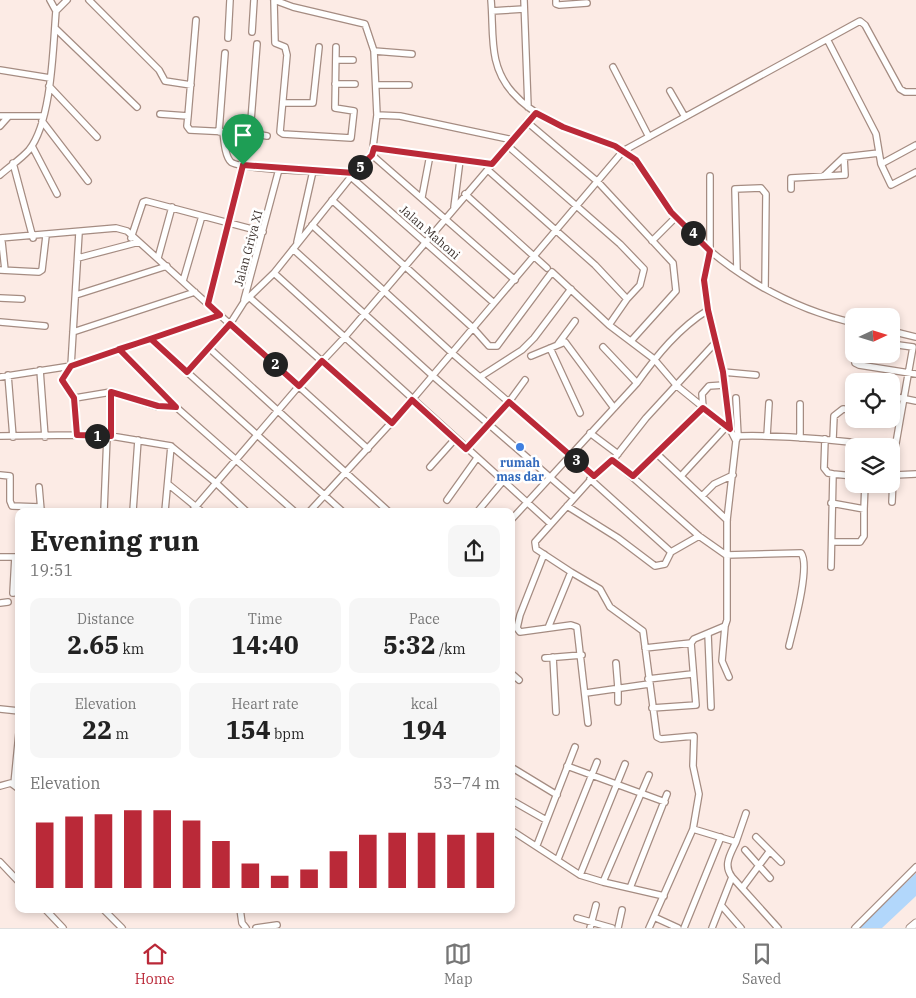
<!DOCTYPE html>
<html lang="en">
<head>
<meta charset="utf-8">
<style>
	:root { --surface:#fff; --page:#f6f6f6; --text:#222; --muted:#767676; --line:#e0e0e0; --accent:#ba2938 }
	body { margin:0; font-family:"IBM Plex Serif",serif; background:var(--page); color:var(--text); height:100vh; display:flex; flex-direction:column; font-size:19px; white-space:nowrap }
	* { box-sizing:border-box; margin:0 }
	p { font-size:16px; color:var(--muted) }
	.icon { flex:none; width:28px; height:28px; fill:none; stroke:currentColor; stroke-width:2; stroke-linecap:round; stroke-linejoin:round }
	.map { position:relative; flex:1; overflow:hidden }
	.details { position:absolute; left:15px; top:508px; width:500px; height:405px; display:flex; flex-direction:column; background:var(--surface); border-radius:10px; box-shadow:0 2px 8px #0003 }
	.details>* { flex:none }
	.needle { width:32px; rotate:86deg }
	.buttons { position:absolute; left:845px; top:308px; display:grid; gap:10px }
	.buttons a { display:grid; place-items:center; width:55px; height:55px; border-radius:10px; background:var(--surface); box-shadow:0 2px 8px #0003; font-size:25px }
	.pin { position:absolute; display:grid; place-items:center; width:42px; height:42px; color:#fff; margin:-51px -21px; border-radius:50% 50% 50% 0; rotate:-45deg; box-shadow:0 0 5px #0007 }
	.pin .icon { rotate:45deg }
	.km { position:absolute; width:25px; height:25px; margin:-12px; border-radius:50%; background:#222; color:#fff; font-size:14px; line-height:25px; text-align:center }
	.round { display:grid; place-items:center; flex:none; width:52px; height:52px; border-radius:10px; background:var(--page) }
	.head { display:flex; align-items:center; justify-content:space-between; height:85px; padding:0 15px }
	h1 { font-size:28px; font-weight:800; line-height:38px }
	.figures { display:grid; grid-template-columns:repeat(3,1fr); gap:8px; height:85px; padding:5px 15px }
	.figures div { display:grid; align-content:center; border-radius:10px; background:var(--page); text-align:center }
	.figures b { font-size:25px; font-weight:800 }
	.figures small { font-size:14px; font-weight:400 }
	.figures p { font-size:14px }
	.chart { height:140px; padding:10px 15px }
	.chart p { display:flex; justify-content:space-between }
	.chart svg { width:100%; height:90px; margin-top:5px; stroke:var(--accent); stroke-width:6 }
	.tab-bar { display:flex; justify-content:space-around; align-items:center; height:70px; border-top:1px solid var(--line); background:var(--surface); font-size:14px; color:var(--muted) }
	.tab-bar a { display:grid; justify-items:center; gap:2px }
	.tab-bar .on { color:var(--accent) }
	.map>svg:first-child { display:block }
	.water { fill:#b2d7fb }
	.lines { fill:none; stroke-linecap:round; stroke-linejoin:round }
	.minor-casing { stroke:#a58c82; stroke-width:8 }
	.major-casing { stroke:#a58c82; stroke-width:9 }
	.minor { stroke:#fff; stroke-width:5.5 }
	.major { stroke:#fff; stroke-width:7 }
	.route-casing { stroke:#fff; stroke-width:10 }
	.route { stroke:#ba2938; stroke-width:6 }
	.shop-dot { fill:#3f7fe0; stroke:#fff; stroke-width:2 }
	.labels { text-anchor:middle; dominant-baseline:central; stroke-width:5; stroke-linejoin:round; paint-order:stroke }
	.street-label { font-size:12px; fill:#3d322e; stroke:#fff }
	.shop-label { font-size:12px; font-weight:bold; fill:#366cbe; stroke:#fff }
</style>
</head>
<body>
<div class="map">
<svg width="916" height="928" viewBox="0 0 916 928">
	<rect width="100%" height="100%" fill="#fcebe5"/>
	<path class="water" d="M916,873V896L882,928H859Z"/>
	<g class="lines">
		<g class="minor-casing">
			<path id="minor" d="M50,0L56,11
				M89,0L159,70L165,81L191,85
				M274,0L293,7L365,24L374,51
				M491,0C494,34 488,66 513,93C534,117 566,129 595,139C604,143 614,145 623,151C645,165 655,193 672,213C718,267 784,307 854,323
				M524,0L528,107
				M556,0V4L559,5L587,3
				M274,1L275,43L285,47L287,55L280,132L283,134L351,138L354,111L335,108L336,47
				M492,11L524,9
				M196,20L188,116L187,126L190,130L250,133L257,44
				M55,28L137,107
				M252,32L254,0
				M228,38L230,0
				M827,39L876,134L881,164L891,185L916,172
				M336,60H353
				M613,67L649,137
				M0,70L50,78
				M335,84H355
				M377,85H409
				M49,86L97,137
				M670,91L685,117
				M283,103H313L319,47
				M160,114L188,116
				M377,115L400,116L513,140
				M0,116H43
				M42,121L88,181
				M527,122L598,182L673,263L676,291L631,341
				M0,126L8,117
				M219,132L225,53
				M223,132C224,140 225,157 231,162C240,170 336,172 354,173
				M250,133L267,136
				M32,146L57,194
				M508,146L620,244L644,269L640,285L627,299
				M374,148L492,164
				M372,155L515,280
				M13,163L33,238
				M881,164L916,145
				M489,171L595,265L627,299L609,325
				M0,175C9,167 21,159 29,150C52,121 53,47 56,11L67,0
				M824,176L844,157
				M351,177L494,303
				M791,189V178L845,175L844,157L879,153
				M465,194L547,268
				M422,197L430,155
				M332,200L473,328L489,346H497L552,272L609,325L654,359L677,386L730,429
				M454,207L460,160
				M312,225L452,353L594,476
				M79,233L71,366L221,315
				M0,238L116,228L127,231L368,449
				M131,238L143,202L146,201L263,232
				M652,241L676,217
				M2,242L5,270
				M297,242L313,171
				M293,249L433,376L574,498
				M78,258L139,242
				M158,258L172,207
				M0,270L39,272L42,270L46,236
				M737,271L735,189L761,188L766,194L765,288
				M274,273L551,524
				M183,281L202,216
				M76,295L167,266
				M249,297L392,423
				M0,298L22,299
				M244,300L279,169
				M208,304L243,165
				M0,322L45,326
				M891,331L916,337
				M73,332L195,292
				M151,339L187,372L230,324L244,302L274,273L354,173L372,155L377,115L374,51L412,54
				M558,344L575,321
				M891,344L913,347L900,420
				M603,347L637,383
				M209,348L388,511
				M550,348L580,413
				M119,349L176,407L294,511
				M854,354L855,363L859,365L916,374
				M531,356L565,342L614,408
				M71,366L62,380L75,398L77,435L111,436L171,446L216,483L246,511
				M40,370L45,437
				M187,372L342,511
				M723,372L756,375
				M8,375L13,437
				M0,377L71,366
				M480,377L522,350L534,338L571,289
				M891,396L916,401
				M75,398L111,392L158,407H176
				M736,398L738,436
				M800,404V438
				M891,417L900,420L895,449
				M590,433L618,454
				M0,436L77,435
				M111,436V392
				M767,436L769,403
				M825,439L824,468L828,473L833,474
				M833,439L834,416L843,409L854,410
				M736,441L738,436C786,435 833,439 880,446
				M893,448L895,481
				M466,449L509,402L525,380
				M656,453L727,520
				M613,460L699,536L726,555L801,553C811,566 793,629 789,646
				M430,467L455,439
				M0,475L10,476V501L12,506L40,507
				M895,475L916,474
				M633,476L703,408L702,394L709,386L724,385
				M681,476L727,426
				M590,479L671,552L699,536
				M168,484L201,511
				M39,487L41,510L43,511
				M702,496L714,484L733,475
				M447,500L477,458
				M892,502L893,480
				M831,503L864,509L865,484
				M567,506L618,538L655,566L665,564L671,552
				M104,511L107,436
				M133,511L138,440
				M165,511L171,446
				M192,511L299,386L344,338L536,113
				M310,511L412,400L623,151L860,21L865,25L900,89L905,92H916
				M478,511L503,481
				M511,520L637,383C657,355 679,328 708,310
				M832,542H860L864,536V509
				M544,554L520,615L517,628L520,632L571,625L577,627L588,723
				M0,557H19
				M831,567L833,474L854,476
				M571,572L600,589L610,607L643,631L657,737L661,739L694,736L693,766L699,794L693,829L649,928
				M13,593L15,557
				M0,603L8,602
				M725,626L722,661L729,677
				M548,628L571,572L536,549L535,542L594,476L613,460L646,418L715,343
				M708,634L711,707
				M645,648L691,643
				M553,657L556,712
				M545,658L582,655
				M616,663L618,688
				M511,673L519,680
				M648,679L692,674
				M618,690V702
				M586,693L649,684
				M652,708L696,705L691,643L694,639L725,626L727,620V520L736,441L730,429L723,372L708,310L704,280L710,251V176
				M0,709L19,711
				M567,766L665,802
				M511,767L557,795
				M14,784L19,733
				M0,786L11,783L19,789
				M511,800L546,820
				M693,829L736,842C730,855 723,865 732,877
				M511,830L580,875L603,882L664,896
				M756,837L781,862
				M736,842L746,813
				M537,845L575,747
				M745,850L770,878
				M558,859L597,762
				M0,862L19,882
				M580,875L625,764
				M603,882L649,775
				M743,887L769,852
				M630,888L667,794
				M721,905L741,928
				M45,909L63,928
				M103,909L122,928
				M240,909L242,923L246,928
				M654,917L678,928
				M577,918L612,928
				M256,928L277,925
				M590,928L596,905
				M618,928L622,910
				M684,928L721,837
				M712,928L732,877L778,928
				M855,928L916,867"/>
		</g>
		<g class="major-casing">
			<path id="major" d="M910,928L916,923"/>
		</g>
		<use href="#minor" class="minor"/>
		<use href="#major" class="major"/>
	</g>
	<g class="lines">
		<g class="route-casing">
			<path id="route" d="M243,165L208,304L220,315L71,366L62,380L74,398L77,435L111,436V392L158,406L176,407L119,349L151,339L187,372L230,324L299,386L322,361L392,423L412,400L466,449L509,402L594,476L612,460L633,476L703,408L730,429L723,372L708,310L704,280L710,251L671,212L636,160L615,146L563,127L536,113L492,164L374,148L372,155L354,173L243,165"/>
		</g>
		<use href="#route" class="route"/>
	</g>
	<circle class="shop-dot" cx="520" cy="447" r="5"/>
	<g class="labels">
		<g class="street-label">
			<text transform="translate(430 232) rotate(41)">Jalan Mahoni</text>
			<text transform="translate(248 248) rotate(-75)">Jalan Griya XI</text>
		</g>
		<g class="shop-label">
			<text x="520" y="462">rumah<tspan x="520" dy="14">mas dar</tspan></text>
		</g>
	</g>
</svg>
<div class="buttons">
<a><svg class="needle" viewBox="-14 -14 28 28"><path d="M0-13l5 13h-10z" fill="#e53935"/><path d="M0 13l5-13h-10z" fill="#767676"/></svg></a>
<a><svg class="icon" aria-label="locate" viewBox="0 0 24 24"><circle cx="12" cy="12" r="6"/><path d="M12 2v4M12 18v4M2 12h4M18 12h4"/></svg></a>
<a><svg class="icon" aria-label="layers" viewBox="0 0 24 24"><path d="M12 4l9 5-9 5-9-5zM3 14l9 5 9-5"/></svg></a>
</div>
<div class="pin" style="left:243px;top:165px;background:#1e9e55"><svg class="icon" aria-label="arrive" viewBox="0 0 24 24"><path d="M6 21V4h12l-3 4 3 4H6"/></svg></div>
<b class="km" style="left:97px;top:436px">1</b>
<b class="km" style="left:275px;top:364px">2</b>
<b class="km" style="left:576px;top:460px">3</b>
<b class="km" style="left:693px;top:233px">4</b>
<b class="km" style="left:360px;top:167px">5</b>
<section class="details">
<div class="head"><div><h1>Evening run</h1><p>19:51</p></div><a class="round"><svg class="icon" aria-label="share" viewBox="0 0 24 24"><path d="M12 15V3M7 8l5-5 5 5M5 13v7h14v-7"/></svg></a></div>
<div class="figures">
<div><p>Distance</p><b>2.65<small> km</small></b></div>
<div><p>Time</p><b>14:40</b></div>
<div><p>Pace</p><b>5:32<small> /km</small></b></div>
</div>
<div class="figures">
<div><p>Elevation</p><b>22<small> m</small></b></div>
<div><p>Heart rate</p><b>154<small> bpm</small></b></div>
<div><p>kcal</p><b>194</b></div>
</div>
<div class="chart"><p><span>Elevation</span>53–74 m</p>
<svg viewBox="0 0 160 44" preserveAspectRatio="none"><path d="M5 44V12M15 44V9M25 44V8M35 44V6M45 44V6M55 44V11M65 44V21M75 44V32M85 44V38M95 44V35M105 44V26M115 44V18M125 44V17M135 44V17M145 44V18M155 44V17"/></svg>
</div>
</section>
</div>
<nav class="tab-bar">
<a class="on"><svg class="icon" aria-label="home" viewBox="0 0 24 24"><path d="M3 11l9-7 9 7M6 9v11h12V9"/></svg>Home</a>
<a><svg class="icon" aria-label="map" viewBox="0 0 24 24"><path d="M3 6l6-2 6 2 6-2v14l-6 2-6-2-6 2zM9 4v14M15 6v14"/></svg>Map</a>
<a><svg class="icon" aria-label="saved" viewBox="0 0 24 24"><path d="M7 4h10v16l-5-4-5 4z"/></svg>Saved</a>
</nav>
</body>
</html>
